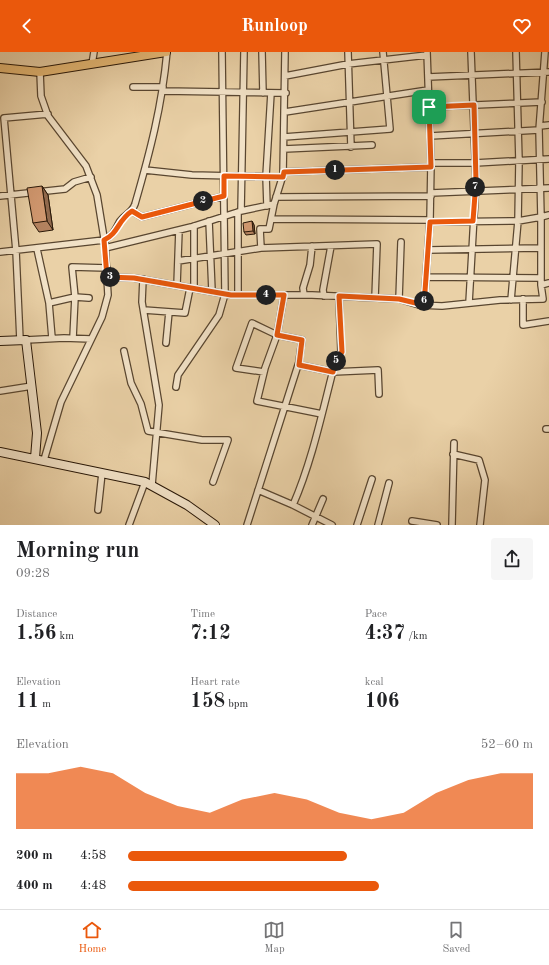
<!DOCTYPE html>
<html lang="en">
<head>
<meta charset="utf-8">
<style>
	:root { --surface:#fff; --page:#f6f6f6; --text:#202124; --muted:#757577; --line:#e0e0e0; --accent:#ea580c }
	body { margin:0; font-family:"Old Standard TT",serif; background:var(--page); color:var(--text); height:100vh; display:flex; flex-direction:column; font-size:15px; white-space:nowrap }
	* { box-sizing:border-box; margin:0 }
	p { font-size:13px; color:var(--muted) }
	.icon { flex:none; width:22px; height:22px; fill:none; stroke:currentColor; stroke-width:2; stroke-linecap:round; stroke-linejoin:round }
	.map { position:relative; height:473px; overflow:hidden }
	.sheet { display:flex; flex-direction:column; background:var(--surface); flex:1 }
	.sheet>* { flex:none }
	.pin { position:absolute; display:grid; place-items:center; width:34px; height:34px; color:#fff; margin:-17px; border-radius:8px; box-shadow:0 2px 6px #0006 }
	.km { position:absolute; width:20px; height:20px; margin:-10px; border-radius:50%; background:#222; color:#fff; font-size:11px; line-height:20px; text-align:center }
	.round { display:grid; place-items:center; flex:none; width:42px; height:42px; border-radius:4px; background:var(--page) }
	.summary { display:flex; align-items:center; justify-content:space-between; height:68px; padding:0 16px }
	h1 { font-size:22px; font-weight:700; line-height:30px }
	.metrics { display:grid; grid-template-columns:repeat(3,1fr); gap:6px; height:68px; padding:4px 16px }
	.metrics div { display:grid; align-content:center }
	.metrics b { font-size:20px; font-weight:700 }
	.metrics small { font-size:11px; font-weight:400 }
	.metrics p { font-size:11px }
	.chart { height:112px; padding:8px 16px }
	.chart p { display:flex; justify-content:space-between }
	.chart svg { width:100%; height:72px; margin-top:4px; fill:var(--accent); opacity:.7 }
	ul { padding:0 16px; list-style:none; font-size:13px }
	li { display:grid; grid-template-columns:64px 48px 1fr; align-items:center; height:30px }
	li i { height:10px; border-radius:5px; background:var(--accent) }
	header { display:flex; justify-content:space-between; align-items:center; height:52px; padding:0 16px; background:var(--accent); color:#fff; font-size:18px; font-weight:700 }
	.menu { display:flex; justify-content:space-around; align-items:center; height:56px; border-top:1px solid var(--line); background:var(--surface); font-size:11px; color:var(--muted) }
	.menu a { display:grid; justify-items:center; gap:2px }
	.menu .on { color:var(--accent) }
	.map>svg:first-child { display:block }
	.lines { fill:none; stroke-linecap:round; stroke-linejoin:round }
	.street-casing { stroke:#594630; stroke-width:8 }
	.secondary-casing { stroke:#291808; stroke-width:10 }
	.primary-casing { stroke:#291808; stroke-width:10 }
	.street { stroke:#f1e1c6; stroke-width:5.5 }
	.secondary { stroke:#f1e1c6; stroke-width:8 }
	.primary { stroke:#e5b874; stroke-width:8 }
	.wall { fill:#b48360; stroke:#291808 }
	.shaded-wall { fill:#926a4e; stroke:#291808 }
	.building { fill:#d19870; stroke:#291808 }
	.route-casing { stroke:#fff; stroke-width:8 }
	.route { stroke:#ea580c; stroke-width:5 }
</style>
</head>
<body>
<header><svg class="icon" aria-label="back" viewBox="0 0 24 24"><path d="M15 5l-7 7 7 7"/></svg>Runloop<svg class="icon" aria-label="heart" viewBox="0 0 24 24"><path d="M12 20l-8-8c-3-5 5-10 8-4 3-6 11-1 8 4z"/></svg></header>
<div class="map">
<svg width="549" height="473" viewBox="0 0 549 473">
	<rect width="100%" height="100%" fill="#ead1a7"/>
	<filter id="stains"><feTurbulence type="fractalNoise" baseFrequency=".005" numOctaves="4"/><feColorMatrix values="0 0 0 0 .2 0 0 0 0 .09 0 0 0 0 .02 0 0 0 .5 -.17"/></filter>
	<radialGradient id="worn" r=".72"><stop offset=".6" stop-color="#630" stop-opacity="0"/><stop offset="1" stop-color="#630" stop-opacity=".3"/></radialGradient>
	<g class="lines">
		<g class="street-casing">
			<path id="street" d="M262,0L263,41
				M348,0L351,95
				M545,0L539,78L541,165L549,163
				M92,12L94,0
				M40,20L41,44L48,64L86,114L97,143L105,192L108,243L102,265L61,350L44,408
				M285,24L348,12L427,3
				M428,25L549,20
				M133,35H163
				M163,39L286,41
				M429,55L542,50
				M285,60L428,38
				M540,74L549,73
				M430,84L539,78
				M284,85L390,77L383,0
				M284,97L372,93
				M431,111H475L549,107
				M145,118L192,123L283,125
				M283,120L431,115
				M431,141L549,136
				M0,144L65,137L74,130L91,125
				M276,145L431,144
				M267,154L266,124L271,41
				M132,159L142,165L224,144
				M241,159L244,0
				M238,160V243
				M271,167L430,168
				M209,169L212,239
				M430,170L518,169L541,165V233
				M105,196L191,175L241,159L274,152L283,123L285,0
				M261,196L260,177H269L274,152
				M37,197L49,251L52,286
				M428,198L541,196
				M0,200L104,188C114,183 115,178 120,169C125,162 132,161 135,152C150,100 162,54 167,0
				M178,209L261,196L377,192L375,246
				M107,225L134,226L231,243H312L399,247L419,253L442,254L500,248L543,247L541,233L549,231
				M426,225L541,226
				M143,227L142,250L159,353L152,433
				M177,233L179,178
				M194,236V174
				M304,243L303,236L310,213L312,194
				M324,244L323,238L331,194
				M399,247L401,190
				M523,247V273L549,269
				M511,248L518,169L519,109L516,0
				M49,251L75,245L89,246
				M469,251L476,129L471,0
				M424,253L430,168L431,111L427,0
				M144,258L185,261L190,236
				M73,286L75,245L72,215L107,216
				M20,288L16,199L4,66L48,62
				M26,288L64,286L91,287
				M166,291L169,260
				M124,299L131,331L141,352L148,379L202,388H228L213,430
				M299,313L333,320L378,318L379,342
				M264,320L236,316L252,271L277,283L265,316L257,349L322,362
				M176,335L178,323L219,263L225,242L222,0
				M0,339L32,334
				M546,377H549
				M453,402L479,408L485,428L480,473
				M258,438L293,453C313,407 323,356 336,307L341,300L339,244
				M291,452L332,473
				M98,458L102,421
				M412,469L437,473
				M129,473L145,430
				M247,473L299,310L302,288L277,283L284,243
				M312,473L323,447
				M357,473L372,427
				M378,473L389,431
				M452,473L454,391"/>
		</g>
		<g class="secondary-casing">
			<path id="secondary" d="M0,289L26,288L37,381L35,406
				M0,400L145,430L187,453L215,473"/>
		</g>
		<g class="primary-casing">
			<path id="primary" d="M0,16L40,20L166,0"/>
		</g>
		<use href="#street" class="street"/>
		<use href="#secondary" class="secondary"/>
		<use href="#primary" class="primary"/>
	</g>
	<path class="wall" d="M42,134L48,143L53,178L39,180L33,171Z
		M252,169L254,173L255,182L246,183L244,180Z"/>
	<path class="shaded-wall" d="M42,134L48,143L53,178L47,169Z
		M252,169L254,173L255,182L253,179Z"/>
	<path class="building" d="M42,134L47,169L33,171L27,136Z
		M252,169L253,179L244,180L243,171Z"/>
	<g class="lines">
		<g class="route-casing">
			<path id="route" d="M474,53L476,129L473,169L430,170L424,253L399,247L339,244L342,300L336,307L333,320L299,313L302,288L277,283L284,243H231L134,226L107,225L104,188C119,181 117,169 132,159L142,165L224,144V124L283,125L284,120L431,115L429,55Z"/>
		</g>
		<use href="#route" class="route"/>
	</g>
	<rect width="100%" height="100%" filter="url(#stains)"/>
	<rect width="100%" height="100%" fill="url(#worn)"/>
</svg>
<div class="pin" style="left:429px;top:55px;background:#1e9e55"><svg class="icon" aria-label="arrive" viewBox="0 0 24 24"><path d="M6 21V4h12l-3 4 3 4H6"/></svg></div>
<b class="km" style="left:335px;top:118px">1</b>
<b class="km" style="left:203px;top:149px">2</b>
<b class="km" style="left:110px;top:225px">3</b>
<b class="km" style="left:266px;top:243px">4</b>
<b class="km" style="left:336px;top:309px">5</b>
<b class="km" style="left:424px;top:249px">6</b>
<b class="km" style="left:475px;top:135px">7</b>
</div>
<section class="sheet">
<div class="summary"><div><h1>Morning run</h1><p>09:28</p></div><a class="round"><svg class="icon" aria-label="share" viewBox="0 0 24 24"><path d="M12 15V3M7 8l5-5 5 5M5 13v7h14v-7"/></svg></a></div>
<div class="metrics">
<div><p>Distance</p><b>1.56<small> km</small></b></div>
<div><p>Time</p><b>7:12</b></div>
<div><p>Pace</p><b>4:37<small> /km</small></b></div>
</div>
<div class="metrics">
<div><p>Elevation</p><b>11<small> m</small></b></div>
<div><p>Heart rate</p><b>158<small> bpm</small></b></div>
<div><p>kcal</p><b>106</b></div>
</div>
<div class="chart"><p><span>Elevation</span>52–60 m</p>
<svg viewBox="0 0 160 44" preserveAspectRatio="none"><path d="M0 44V10L10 10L20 6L30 10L40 22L50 30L60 34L70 26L80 22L90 26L100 34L110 38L120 34L130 22L140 14L150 10L160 10V44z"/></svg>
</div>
<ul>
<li><b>200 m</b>4:58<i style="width:54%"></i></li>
<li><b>400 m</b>4:48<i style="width:62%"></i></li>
</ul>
</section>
<nav class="menu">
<a class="on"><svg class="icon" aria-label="home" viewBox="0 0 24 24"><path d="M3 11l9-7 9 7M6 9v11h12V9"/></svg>Home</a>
<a><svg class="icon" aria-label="map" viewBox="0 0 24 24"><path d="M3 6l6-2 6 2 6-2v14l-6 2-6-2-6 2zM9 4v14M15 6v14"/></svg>Map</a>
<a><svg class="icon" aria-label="saved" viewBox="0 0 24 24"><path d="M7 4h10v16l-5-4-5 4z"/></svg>Saved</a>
</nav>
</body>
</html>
